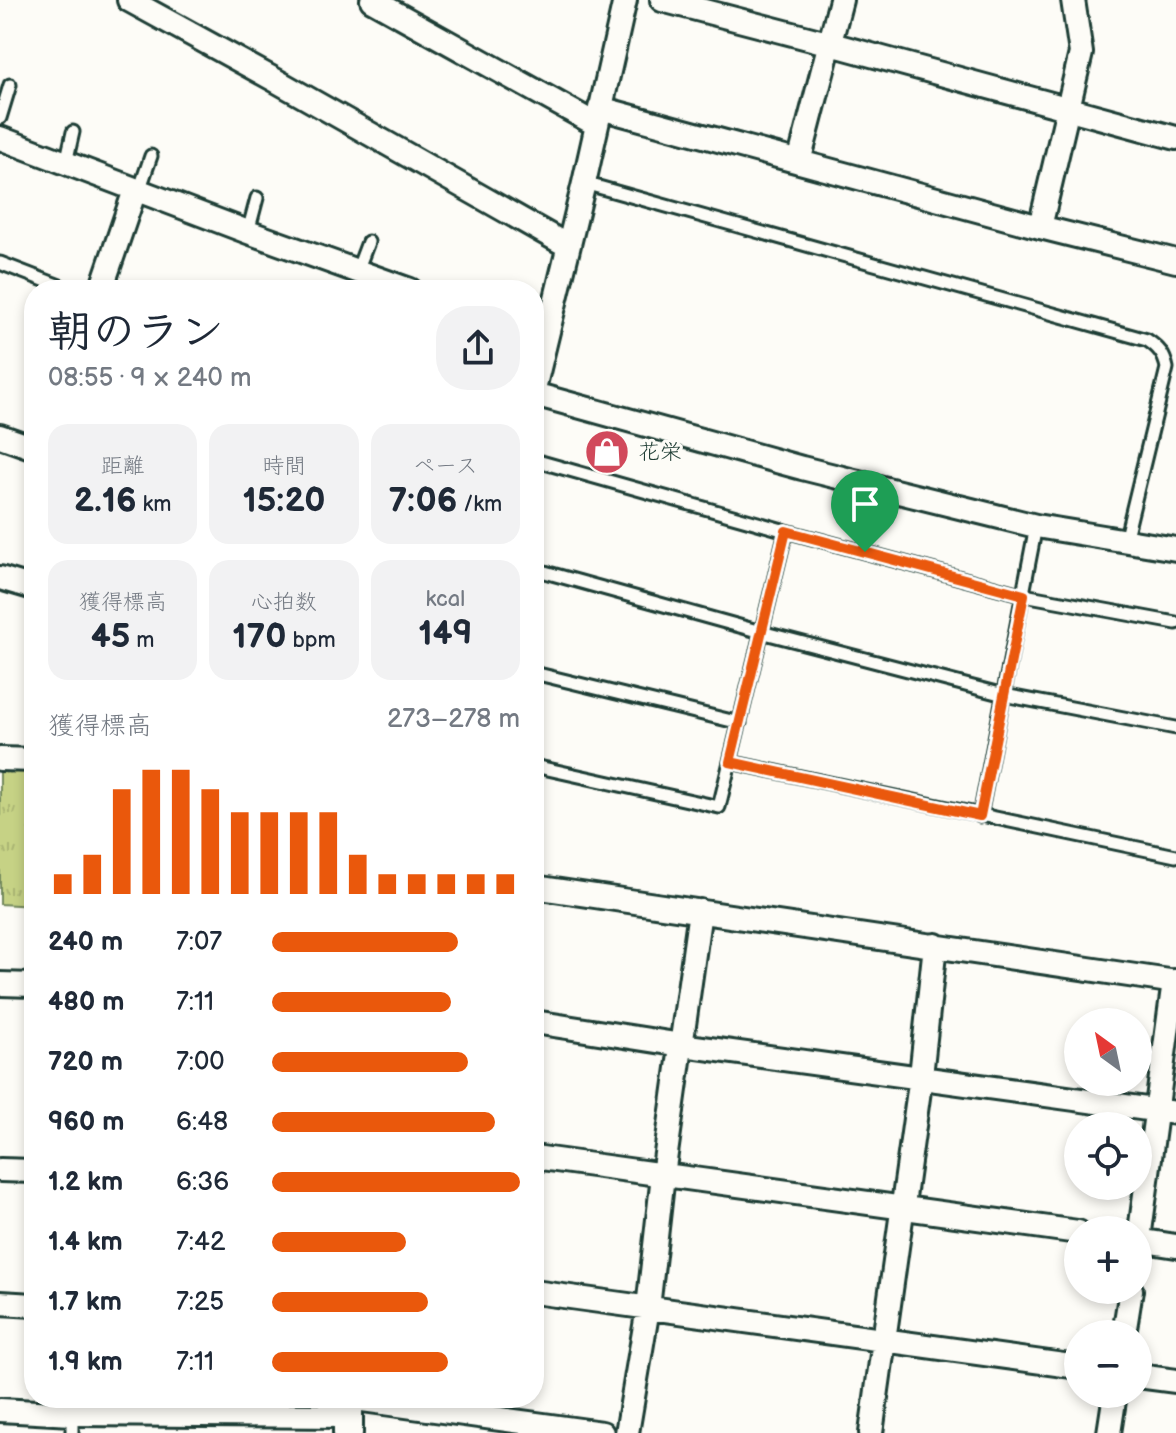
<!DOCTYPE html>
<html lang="ja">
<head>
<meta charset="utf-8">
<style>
	:root { --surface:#fff; --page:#f2f2f3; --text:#1f2937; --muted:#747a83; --accent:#ea580c }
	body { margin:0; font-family:"Balsamiq Sans","Klee One",sans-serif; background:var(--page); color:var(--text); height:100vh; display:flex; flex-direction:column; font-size:30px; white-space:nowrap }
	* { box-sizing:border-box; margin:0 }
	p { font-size:26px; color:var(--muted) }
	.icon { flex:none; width:44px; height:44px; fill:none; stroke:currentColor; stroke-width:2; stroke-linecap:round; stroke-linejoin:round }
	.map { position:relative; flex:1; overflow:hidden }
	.drawer { position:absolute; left:24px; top:280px; width:520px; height:1128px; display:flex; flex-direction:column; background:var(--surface); border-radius:32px; box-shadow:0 4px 12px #0003 }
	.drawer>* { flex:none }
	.needle { width:52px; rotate:327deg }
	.fabs { position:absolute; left:1064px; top:1008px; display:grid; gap:16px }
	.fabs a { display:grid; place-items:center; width:88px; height:88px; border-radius:50%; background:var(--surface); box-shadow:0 4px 12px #0003; font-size:40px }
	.pin { position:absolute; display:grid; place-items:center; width:68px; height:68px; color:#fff; margin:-82px -34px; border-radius:50% 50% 50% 0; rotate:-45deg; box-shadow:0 0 8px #0007 }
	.pin .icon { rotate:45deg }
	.round { display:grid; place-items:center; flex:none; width:84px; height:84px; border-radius:32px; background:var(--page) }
	.head { display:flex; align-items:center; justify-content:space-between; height:136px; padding:0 24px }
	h1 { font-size:44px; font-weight:700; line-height:60px }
	.figures { display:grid; grid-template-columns:repeat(3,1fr); gap:12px; height:136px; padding:8px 24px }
	.figures div { display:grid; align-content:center; border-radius:20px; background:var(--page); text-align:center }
	.figures b { font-size:34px; font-weight:700 }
	.figures small { font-size:22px; font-weight:400 }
	.figures p { font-size:22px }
	.chart { height:224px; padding:16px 24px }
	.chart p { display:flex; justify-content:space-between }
	.chart svg { width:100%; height:144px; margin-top:8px; stroke:var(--accent); stroke-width:6 }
	ul { padding:0 24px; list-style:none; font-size:26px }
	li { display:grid; grid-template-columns:128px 96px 1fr; align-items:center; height:60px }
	li i { height:20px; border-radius:10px; background:var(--accent) }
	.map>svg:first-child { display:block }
	.park { fill:url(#park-tufts); stroke:#72885c; stroke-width:2 }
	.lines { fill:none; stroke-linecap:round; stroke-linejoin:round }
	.service-casing { stroke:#1f3d34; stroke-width:17 }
	.minor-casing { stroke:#1f3d34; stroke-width:28 }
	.tertiary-casing { stroke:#1f3d34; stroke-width:34 }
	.service { stroke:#fdfcf7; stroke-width:11 }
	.minor { stroke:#fdfcf7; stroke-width:22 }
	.tertiary { stroke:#fdfcf7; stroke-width:28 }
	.route-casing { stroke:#fff; stroke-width:16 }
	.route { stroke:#ea580c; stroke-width:10 }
	.labels { text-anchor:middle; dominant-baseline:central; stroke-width:6; stroke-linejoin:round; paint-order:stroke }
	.poi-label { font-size:22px; fill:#1f3d34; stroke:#fdfcf7; text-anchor:start }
</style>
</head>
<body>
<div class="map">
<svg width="1176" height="1433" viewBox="0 0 1176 1433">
	<defs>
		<pattern id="park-tufts" width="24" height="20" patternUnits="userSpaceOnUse" patternTransform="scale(2)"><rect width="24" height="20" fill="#c6d285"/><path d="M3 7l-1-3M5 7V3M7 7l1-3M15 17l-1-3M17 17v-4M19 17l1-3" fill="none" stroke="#aab573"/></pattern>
	</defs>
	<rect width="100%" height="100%" fill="#fdfcf7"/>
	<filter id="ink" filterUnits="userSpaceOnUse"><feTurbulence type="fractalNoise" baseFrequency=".0125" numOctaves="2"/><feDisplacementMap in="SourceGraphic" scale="16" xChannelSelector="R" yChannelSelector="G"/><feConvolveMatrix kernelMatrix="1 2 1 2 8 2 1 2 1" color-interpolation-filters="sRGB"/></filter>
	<g filter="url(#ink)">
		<path class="park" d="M0,765L34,766V906L0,904Z"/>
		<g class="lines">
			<g class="service-casing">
				<path id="service" d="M0,118L10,85
					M66,163L73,132
					M584,183L1147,340C1159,348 1164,354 1167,368L1125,541
					M139,191L151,156
					M248,232L257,198
					M0,263L70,290
					M357,271L368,242
					M534,460L786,531L1024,595L1176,623
					M534,569L761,632L1004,695L1176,728
					M534,673L740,723
					M730,762L1176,856
					M534,766L719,807L786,531
					M980,816L1036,526
					M72,1414V1433"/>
			</g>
			<g class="minor-casing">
				<path id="minor" d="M129,0L275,80L568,246
					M372,0L597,125
					M662,0L831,44L1176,138
					M600,108L1040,227L1176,261
					M0,138L248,232L410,290
					M799,162L841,0
					M1040,227L1081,53L1073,0
					M101,290L135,190
					M534,389L584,183L625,0
					M534,394L802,468L1036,526L1176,549
					M0,436L34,448
					M0,578L34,588
					M0,759L34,760
					M534,887L1176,982
					M0,984L34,985
					M534,1022L682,1045L1176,1113
					M534,1157L1078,1232
					M0,1170L34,1171
					M1138,1240L1176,1246
					M1138,1246L1174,981
					M534,1292L1078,1367
					M0,1303L34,1305
					M1124,1334L1131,1290
					M1138,1376L1176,1381
					M348,1398L602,1433
					M0,1410L72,1414L348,1416
					M627,1433L648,1308L663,1175L700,911
					M871,1433L921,1076L935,945
					M1109,1433L1115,1394"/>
			</g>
			<g class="tertiary-casing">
				<path id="tertiary" d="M348,1433V1398"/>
			</g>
			<use href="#service" class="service"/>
			<use href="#minor" class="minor"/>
			<use href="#tertiary" class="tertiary"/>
		</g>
	</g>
	<g class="lines" filter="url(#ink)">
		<g class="route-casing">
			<path id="route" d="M786,531L1024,595L980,816L730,762Z"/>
		</g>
		<use href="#route" class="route"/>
	</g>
	<defs>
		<g id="shop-disc" transform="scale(2.3)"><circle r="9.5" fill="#d1495b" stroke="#fdfcf7"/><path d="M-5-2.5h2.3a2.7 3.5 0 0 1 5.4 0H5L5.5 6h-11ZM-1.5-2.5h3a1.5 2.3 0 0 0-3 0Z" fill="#fff"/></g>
	</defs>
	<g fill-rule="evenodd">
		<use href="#shop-disc" x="607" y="452"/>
	</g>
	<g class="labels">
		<g class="poi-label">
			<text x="638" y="452">花栄</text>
		</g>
	</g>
</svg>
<div class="fabs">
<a><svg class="needle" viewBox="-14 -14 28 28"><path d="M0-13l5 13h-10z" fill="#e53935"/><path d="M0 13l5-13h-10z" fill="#747a83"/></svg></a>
<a><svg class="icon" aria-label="locate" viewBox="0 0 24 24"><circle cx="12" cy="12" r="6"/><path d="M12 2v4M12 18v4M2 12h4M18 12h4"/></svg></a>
<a>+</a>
<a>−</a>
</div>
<div class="pin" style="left:865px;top:552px;background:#1e9e55"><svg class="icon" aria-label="arrive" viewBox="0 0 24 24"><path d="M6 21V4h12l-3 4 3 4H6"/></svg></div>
<section class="drawer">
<div class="head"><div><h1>朝のラン</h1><p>08:55 · 9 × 240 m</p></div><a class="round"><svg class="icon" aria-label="share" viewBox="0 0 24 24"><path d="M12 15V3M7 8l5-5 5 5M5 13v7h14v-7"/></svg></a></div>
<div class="figures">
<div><p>距離</p><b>2.16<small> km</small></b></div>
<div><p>時間</p><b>15:20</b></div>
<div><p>ペース</p><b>7:06<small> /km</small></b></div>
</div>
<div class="figures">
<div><p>獲得標高</p><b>45<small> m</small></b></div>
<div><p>心拍数</p><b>170<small> bpm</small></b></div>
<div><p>kcal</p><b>149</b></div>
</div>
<div class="chart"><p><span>獲得標高</span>273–278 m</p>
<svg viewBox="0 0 160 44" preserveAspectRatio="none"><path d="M5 44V38M15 44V32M25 44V12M35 44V6M45 44V6M55 44V12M65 44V19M75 44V19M85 44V19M95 44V19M105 44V32M115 44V38M125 44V38M135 44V38M145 44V38M155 44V38"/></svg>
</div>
<ul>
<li><b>240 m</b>7:07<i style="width:75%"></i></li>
<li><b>480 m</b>7:11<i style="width:72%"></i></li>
<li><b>720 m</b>7:00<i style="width:79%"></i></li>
<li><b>960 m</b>6:48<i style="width:90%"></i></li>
<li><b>1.2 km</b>6:36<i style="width:100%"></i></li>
<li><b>1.4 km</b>7:42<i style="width:54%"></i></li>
<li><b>1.7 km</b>7:25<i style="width:63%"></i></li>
<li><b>1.9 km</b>7:11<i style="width:71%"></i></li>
</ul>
</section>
</div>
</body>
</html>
